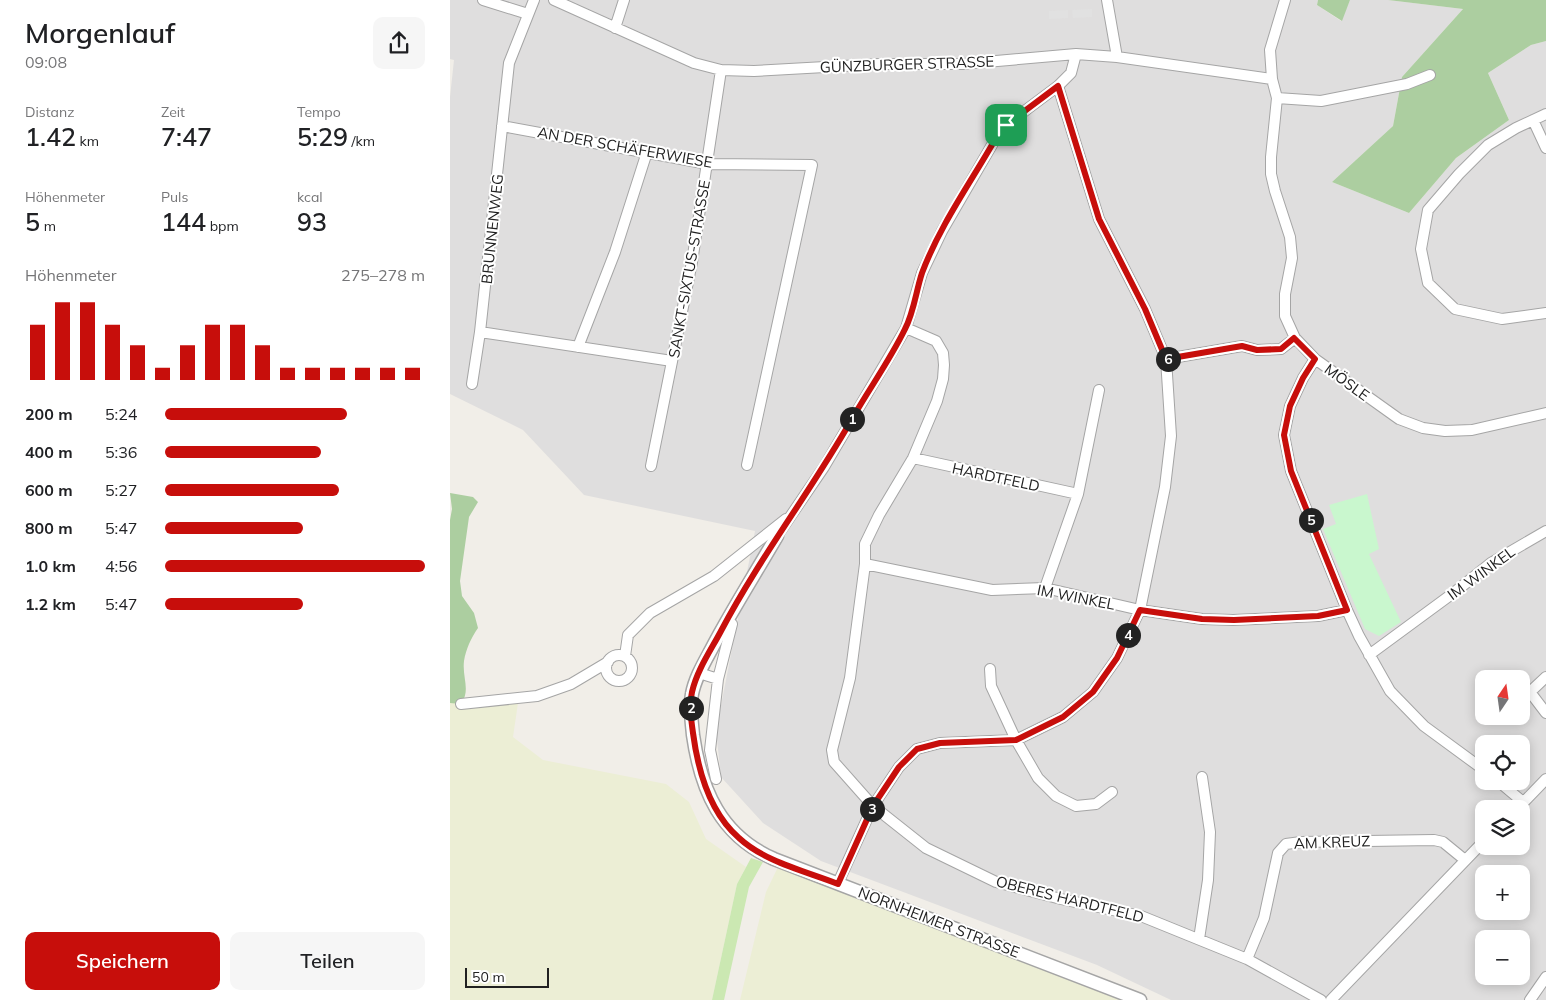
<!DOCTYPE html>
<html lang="de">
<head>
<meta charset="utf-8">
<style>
	:root { --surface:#fff; --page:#f6f6f6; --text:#202124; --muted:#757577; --accent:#c70e0b }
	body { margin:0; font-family:Mulish,sans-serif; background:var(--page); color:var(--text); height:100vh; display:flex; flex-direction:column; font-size:19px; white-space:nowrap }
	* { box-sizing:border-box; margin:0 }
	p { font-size:16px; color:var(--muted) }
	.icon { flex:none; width:28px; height:28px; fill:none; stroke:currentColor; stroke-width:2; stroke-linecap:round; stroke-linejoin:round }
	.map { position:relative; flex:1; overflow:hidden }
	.drawer { display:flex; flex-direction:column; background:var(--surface); width:450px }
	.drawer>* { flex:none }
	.needle { width:32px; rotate:13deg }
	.tools { position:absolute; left:1025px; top:670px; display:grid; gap:10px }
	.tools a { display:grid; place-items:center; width:55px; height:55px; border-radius:10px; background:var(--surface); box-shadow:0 2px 12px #0003; font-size:25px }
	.scale { position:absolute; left:15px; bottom:12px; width:84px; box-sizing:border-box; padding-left:5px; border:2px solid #212121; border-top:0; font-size:14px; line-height:18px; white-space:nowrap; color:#212121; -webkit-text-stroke:4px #fff; paint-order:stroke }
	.pin { position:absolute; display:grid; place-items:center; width:42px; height:42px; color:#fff; margin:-21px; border-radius:10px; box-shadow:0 2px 8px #0006 }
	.km { position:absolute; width:25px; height:25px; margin:-12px; border-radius:50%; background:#222; color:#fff; font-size:14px; line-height:25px; text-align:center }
	.round { display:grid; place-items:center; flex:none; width:52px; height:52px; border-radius:10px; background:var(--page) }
	.headline { display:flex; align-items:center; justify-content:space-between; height:85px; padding:0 25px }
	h1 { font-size:28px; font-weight:600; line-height:38px }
	.figures { display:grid; grid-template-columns:repeat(3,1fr); gap:8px; height:85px; padding:5px 25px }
	.figures div { display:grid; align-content:center }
	.figures b { font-size:25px; font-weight:600 }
	.figures small { font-size:14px; font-weight:400 }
	.figures p { font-size:14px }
	.chart { height:140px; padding:10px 25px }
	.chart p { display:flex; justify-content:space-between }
	.chart svg { width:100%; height:90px; margin-top:5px; stroke:var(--accent); stroke-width:6 }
	.button { display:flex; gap:10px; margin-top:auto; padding:10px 25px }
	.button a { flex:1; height:58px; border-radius:10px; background:var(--accent); color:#fff; font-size:20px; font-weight:600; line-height:58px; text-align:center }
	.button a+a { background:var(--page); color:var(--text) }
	ul { padding:0 25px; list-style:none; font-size:16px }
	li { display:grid; grid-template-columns:80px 60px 1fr; align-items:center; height:38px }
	li i { height:12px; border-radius:6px; background:var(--accent) }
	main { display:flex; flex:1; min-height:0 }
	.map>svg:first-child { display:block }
	.residential { fill:#dfdede; fill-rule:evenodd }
	.farmland { fill:#eceed5 }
	.grass { fill:#cbe8b2 }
	.forest { fill:#accea0 }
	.park { fill:#c9f7ce }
	.parking { fill:#e1e1e1 }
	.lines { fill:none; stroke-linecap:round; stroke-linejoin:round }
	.minor-casing { stroke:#a5a5a5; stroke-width:12 }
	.tertiary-casing { stroke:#a5a5a5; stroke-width:15 }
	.minor { stroke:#fff; stroke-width:10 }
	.tertiary { stroke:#fff; stroke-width:12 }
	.route-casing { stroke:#fff; stroke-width:10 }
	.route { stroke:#c70e0b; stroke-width:6 }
	.labels { text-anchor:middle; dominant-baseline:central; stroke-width:4; stroke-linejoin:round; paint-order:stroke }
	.street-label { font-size:15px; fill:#212121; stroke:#fff }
</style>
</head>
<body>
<main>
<section class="drawer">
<div class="headline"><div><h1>Morgenlauf</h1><p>09:08</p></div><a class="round"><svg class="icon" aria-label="share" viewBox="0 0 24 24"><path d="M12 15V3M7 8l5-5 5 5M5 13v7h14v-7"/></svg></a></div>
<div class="figures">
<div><p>Distanz</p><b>1.42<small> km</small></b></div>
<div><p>Zeit</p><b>7:47</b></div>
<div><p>Tempo</p><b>5:29<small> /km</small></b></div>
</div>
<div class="figures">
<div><p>Höhenmeter</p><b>5<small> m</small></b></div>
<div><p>Puls</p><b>144<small> bpm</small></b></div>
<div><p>kcal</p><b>93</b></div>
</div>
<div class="chart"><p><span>Höhenmeter</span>275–278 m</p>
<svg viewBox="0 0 160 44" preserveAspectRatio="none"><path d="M5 44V17M15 44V6M25 44V6M35 44V17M45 44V27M55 44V38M65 44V27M75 44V17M85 44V17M95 44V27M105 44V38M115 44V38M125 44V38M135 44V38M145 44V38M155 44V38"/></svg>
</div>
<ul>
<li><b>200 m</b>5:24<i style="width:70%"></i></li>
<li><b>400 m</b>5:36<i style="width:60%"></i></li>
<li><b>600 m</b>5:27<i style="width:67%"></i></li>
<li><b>800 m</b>5:47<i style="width:53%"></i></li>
<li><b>1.0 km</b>4:56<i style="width:100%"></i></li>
<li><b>1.2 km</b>5:47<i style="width:53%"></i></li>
</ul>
<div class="button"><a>Speichern</a><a>Teilen</a></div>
</section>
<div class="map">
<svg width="1096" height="1000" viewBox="0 0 1096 1000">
	<rect width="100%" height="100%" fill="#f1eee8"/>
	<path class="residential" d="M0,0H868L867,5L891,21L900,0H938L1013,9L952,77L943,126L882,182L959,213L1006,158L1059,120L1038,73L1081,45L1096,41V1000H721L647,965L371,861L313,823L271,777L266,731L305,531L134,495L73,430L0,394V97L4,60L0,59ZM1034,679H1071V716H1034ZM1034,744H1071V781H1034ZM1034,809H1071V846H1034ZM1034,874H1071V911H1034ZM1034,939H1071V976H1034Z"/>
	<path class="farmland" d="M0,703H68L63,737L93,760L216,784L239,802L256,839L296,867L287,884L262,1000H0Z
		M333,868L676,1000H290L316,892L327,869Z"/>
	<path class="grass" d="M301,858L313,862L299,887L274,1000H262L287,884Z"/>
	<path class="forest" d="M868,0H900L892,21L867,5Z
		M938,0H1096V41L1081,45L1038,73L1059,120L1006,158L959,213L882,182L943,126L952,77L1013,9Z
		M0,493L23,497L28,502L19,517L10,581L12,596L24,613L28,628C21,638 16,649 14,661C12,678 21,690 11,704L0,703V520L2,509Z"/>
	<path class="park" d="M917,494L929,549L919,554L951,622L929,636L915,629L873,529L886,524L879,505Z"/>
	<path class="parking" d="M642,9V17L623,18L622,10Z
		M618,10V18L599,19V11Z"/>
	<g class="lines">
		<g class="minor-casing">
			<path id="minor" d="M33,0L78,14
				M104,0L244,63L271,70L304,71L429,64H513L626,54L667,57L822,79
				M657,0L667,57
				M835,0L820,50L822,79L827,98L821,157V174L825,191L840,237L842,258L835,294V316L845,338L865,359L949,419L973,428L995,431L1022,430L1096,413
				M165,28L174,0
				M827,98L871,101L957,84L980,75
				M1096,114L1066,128L1038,145L1009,174L978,210L971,249L978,283L1005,309L1052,319L1096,313
				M1083,120L1096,148
				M52,126L258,164L362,165L297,465
				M456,328L486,341L493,353L494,365L493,379L487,401L463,458L429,515L415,544V564L400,678L382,750L384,762L423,806L476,848L546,882L611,899L691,916L797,959L871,1000
				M30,332L222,361
				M128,347L165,252L197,152
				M716,359L792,346L807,350L831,349L845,338
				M865,359L853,378L840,406L834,435L841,471L897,610L909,636L940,691L974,726L1034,770
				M22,384L30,332L59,63L84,0
				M463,458L628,494
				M201,466L242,262L271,70
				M327,536L374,467L456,328L472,273L492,231L546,138L556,125L608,86L621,73L626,54
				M415,564L542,590L595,588L690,610L752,619L783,620L868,616L897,610
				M595,588L628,494L649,390
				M919,655L1006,591L1041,563L1096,531
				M156 668a13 13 0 1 1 26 0a13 13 0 1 1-26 0Z
				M175,656L178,635L200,613L264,576L336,519
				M540,669L541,686L566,740L588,778L606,796L626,806L646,804L662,792
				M249,673L268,679
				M1096,677L1080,692L1096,713
				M11,704L87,696L121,684L158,662
				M266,779L260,750L268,679L282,624
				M1048,781L1073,802
				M1067,809L1096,779
				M388,883L423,806L449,767L467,749L490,743L566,740L613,717L643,692L667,658L690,610L715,487L721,436L716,359L695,309L649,219L608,86
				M749,939L758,880L760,832L752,777
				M797,959L814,918L828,853L836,844L851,842L984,840L993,842L1015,860
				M881,1000L1034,841
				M1080,1000L1096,977"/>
		</g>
		<g class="tertiary-casing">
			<path id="tertiary" d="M327,536C305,574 282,610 262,648C254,663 245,678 242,694C239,708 242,722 243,735C251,791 271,836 324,859L690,1000"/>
		</g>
		<use href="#minor" class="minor"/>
		<use href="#tertiary" class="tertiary"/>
	</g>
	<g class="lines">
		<g class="route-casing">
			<path id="route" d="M608,86L649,219L695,309L716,359L792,346L807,350L831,349L844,338L865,359L853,378L840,406L834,435L841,471L897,610L868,616L784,620L752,619L690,610L667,658L643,692L613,717L566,740L490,743L467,749L449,767L423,806L388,884C355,871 315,862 289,838C259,812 248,771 243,733C241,719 239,705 242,692C247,670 261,650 271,631C310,557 361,491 402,419C419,389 440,360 455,329C464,312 466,291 472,273C490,225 521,182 546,138L556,125Z"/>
		</g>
		<use href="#route" class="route"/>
	</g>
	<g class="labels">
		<g class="street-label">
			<text transform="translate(457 64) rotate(-2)">GÜNZBURGER STRASSE</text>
			<text transform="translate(175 147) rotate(10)">AN DER SCHÄFERWIESE</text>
			<text transform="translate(42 229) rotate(-84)">BRUNNENWEG</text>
			<text transform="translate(239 269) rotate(-80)">SANKT-SIXTUS-STRASSE</text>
			<text transform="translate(897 382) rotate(36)">MÖSLE</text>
			<text transform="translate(546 477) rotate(12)">HARDTFELD</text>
			<text transform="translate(1031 573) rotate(-36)">IM WINKEL</text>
			<text transform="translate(626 597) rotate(11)">IM WINKEL</text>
			<text transform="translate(882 842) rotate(-2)">AM KREUZ</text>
			<text transform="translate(620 899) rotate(14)">OBERES HARDTFELD</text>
			<text transform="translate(489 922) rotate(21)">NORNHEIMER STRASSE</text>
		</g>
	</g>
</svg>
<div class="tools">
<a><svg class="needle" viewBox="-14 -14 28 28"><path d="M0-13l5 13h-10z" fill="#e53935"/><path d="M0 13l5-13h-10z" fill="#757577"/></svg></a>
<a><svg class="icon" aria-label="locate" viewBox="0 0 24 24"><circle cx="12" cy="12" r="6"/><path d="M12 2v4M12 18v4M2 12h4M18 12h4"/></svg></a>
<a><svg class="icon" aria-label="layers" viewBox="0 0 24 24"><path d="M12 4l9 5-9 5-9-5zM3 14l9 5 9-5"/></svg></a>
<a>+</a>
<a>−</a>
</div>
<div class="scale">50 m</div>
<div class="pin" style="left:556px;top:125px;background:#1e9e55"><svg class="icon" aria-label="arrive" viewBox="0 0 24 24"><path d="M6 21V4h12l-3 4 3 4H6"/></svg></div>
<b class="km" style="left:402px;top:419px">1</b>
<b class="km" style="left:241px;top:708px">2</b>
<b class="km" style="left:422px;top:809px">3</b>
<b class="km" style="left:678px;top:635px">4</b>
<b class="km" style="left:861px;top:520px">5</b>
<b class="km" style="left:718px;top:359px">6</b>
</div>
</main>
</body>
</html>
